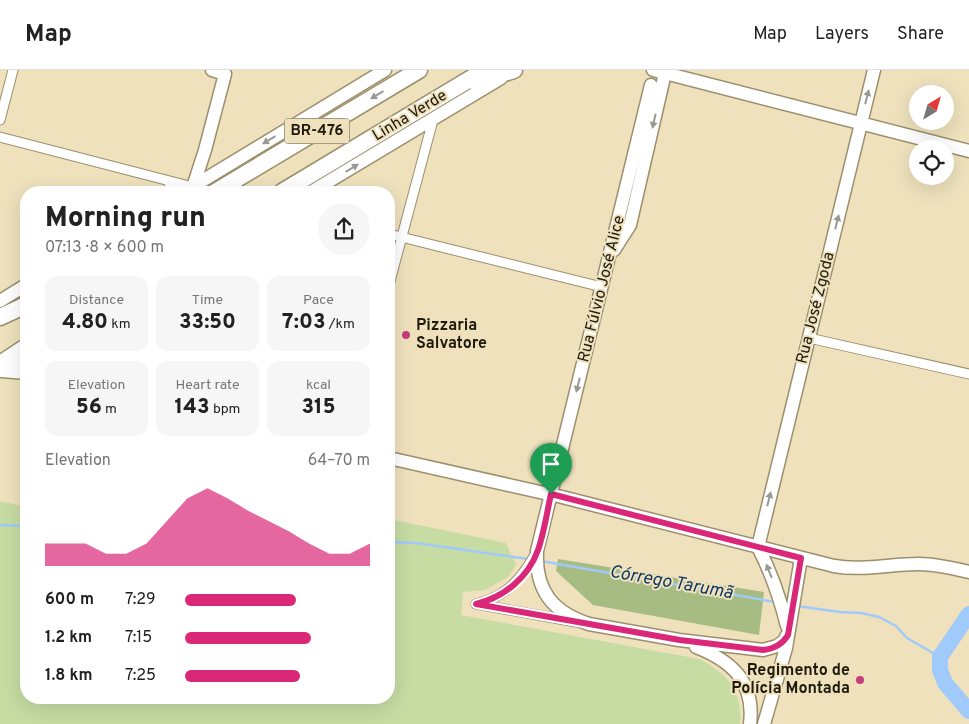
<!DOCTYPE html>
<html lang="en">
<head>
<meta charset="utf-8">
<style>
	:root { --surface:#fff; --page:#f6f6f6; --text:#222; --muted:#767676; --line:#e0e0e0; --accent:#db2777 }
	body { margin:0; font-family:Overpass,sans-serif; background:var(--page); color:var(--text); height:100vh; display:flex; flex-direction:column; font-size:19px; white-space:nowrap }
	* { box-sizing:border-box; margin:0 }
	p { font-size:16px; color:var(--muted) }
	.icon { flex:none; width:28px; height:28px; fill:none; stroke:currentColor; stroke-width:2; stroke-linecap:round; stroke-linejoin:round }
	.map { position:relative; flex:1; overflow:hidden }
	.details { position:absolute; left:20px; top:116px; width:375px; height:518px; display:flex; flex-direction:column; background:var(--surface); border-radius:20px; box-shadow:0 5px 20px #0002 }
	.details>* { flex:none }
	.needle { width:32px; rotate:37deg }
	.fabs { position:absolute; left:909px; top:15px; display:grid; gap:10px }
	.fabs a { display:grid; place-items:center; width:45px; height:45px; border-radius:50%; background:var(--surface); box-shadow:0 5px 20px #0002; font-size:25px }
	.pin { position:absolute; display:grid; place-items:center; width:42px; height:42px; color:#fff; margin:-51px -21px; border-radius:50% 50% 50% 0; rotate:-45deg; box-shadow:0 0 5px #0007 }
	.pin .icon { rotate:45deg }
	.round { display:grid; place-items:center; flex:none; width:52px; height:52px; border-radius:26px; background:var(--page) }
	.summary { display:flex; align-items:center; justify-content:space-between; height:85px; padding:0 25px }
	h1 { font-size:28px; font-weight:800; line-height:38px }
	.metrics { display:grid; grid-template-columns:repeat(3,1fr); gap:8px; height:85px; padding:5px 25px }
	.metrics div { display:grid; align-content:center; border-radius:12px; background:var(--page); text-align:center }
	.metrics b { font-size:21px; font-weight:800 }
	.metrics small { font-size:14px; font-weight:400 }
	.metrics p { font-size:14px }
	.chart { height:140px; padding:10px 25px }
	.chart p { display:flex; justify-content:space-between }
	.chart svg { width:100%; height:90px; margin-top:5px; fill:var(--accent); opacity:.7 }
	ul { padding:0 25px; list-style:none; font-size:16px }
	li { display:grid; grid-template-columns:80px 60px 1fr; align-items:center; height:38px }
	li i { height:12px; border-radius:6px; background:var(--accent) }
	header { display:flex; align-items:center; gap:30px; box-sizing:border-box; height:70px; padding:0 25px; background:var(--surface); border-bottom:1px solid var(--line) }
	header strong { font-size:24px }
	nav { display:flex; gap:28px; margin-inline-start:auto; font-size:18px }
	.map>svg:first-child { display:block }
	.green { fill:#c6dca3 }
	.forest { fill:#a6bc83 }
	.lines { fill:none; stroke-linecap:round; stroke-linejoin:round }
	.stream { stroke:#a0cafa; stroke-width:2.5 }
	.river { stroke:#a0cafa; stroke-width:16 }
	.street-casing { stroke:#9b8f6d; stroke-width:11 }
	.secondary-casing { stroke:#9b8f6d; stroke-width:15 }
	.highway-casing { stroke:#9b8f6d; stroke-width:19 }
	.street { stroke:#fff; stroke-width:9 }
	.secondary { stroke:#fff; stroke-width:12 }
	.highway { stroke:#fff; stroke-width:16 }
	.oneway { fill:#9a9892 }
	.route-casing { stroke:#fff; stroke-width:10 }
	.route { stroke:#db2777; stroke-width:6 }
	.poi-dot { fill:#c53d7a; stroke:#eee1bc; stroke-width:2 }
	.labels { text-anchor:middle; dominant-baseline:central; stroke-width:4; stroke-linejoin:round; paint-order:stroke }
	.shield { fill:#eee1bc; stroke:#5d5642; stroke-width:1 }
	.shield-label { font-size:15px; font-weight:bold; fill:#1f1a0d }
	.street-label { font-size:16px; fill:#1f1a0d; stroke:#eee1bc }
	.poi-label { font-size:16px; font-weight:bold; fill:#1f1a0d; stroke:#eee1bc; text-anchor:start }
	.water-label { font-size:18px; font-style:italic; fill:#0e3964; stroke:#eee1bc }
</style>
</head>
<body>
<header>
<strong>Map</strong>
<nav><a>Map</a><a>Layers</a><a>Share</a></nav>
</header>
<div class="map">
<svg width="969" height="654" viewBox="0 0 969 654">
	<rect width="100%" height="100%" fill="#eee1bc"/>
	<path class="green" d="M0,431L26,437V628H389V449L506,473L516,495L508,507L485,520L463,522L461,545L699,589C727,603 743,621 740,654H0Z"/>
	<path class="forest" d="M558,489L764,522L759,565L593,535L556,501Z"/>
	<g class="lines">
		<path class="stream" d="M0,455L26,456
			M389,472L416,473L528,489
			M541,491L775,532
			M797,536L840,542L861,543L879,547L896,556L907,568L940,587"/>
		<path class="river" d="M969,544L940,587V600L945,613L969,641"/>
		<g class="street-casing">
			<path id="street" d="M0,50L13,0
				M0,67L193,117
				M168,111L174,122
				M389,164L602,217
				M389,215L433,50
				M809,268L969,304
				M479,533C507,526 522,508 536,483
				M476,534L576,552"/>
		</g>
		<g class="secondary-casing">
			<path id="secondary" d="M653,0L969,81
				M651,15L537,481C535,520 552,542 589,554L679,570L763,580L777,576L784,571L787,565
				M193,117L205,80L225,4L212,0
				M184,122L385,0
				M311,122L501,8
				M614,180L630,155L665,3
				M0,231L26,215
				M5,298L26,288
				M2,301L26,303
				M389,388L562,427L834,496C862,501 890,494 919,494C936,494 952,498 969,502
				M758,477L874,0
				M758,477C771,502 780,528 787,556
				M696,577C732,591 755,612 750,654
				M764,654L786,578L801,488"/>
		</g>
		<g class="highway-casing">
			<path id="highway" d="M475,12L514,0
				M215,122L419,0
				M282,122L485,0
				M0,247L26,235
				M0,294L26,277"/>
		</g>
		<use href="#street" class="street"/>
		<use href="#secondary" class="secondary"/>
		<use href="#highway" class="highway"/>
	</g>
	<defs><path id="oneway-solid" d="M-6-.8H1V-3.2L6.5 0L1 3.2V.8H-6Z" transform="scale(1.25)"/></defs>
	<g class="oneway">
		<use href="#oneway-solid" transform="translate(377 25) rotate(149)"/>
		<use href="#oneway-solid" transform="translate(867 27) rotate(-76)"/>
		<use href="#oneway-solid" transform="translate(654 51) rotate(103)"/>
		<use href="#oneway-solid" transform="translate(269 70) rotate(149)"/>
		<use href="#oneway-solid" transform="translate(352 98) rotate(-31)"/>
		<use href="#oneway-solid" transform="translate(837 152) rotate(-76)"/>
		<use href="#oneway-solid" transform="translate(578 315) rotate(104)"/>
		<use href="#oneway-solid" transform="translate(769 429) rotate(-76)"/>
		<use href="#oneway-solid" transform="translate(769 501) rotate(-112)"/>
	</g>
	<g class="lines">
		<g class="route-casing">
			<path id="route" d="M551,424L801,488L788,565C782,575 774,579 763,580L680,570L476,534C504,527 528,508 538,480C544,463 547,442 551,424Z"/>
		</g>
		<use href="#route" class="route"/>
	</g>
	<g class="poi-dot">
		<circle cx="406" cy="265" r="5"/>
		<circle cx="860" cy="610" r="5"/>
	</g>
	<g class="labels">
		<rect class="shield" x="284.5" y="48.5" width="65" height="25" rx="4"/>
		<g class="shield-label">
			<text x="317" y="61">BR-476</text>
		</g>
		<g class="street-label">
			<text transform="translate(410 46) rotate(-31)">Linha Verde</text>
			<text transform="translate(602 219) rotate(-76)">Rua Fúlvio José Alice</text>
			<text transform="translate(816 238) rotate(-76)">Rua José Zgoda</text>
		</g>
		<g class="poi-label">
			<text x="416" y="256">Pizzaria<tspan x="416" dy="18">Salvatore</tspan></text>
			<text x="850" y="601" text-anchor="end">Regimento de<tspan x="850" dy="18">Polícia Montada</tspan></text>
		</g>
		<g class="water-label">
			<text transform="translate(671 513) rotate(10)">Córrego Tarumã</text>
		</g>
	</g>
</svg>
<div class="fabs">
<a><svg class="needle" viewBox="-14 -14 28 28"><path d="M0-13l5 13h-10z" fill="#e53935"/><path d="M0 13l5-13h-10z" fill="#767676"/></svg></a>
<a><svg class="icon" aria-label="locate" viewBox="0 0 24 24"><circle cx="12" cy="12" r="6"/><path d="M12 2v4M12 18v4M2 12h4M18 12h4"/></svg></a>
</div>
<div class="pin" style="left:551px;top:424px;background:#1e9e55"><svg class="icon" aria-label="arrive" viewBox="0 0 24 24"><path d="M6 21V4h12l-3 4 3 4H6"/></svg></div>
<section class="details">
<div class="summary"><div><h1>Morning run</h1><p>07:13 · 8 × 600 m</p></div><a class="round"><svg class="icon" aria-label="share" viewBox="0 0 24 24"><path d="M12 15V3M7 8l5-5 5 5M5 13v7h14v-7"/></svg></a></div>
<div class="metrics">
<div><p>Distance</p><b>4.80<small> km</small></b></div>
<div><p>Time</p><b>33:50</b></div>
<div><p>Pace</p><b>7:03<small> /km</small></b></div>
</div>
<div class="metrics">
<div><p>Elevation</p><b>56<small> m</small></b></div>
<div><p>Heart rate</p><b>143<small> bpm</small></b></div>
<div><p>kcal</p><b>315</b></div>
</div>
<div class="chart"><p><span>Elevation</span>64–70 m</p>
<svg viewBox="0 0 160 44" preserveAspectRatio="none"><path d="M0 44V33L10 33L20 33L30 38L40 38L50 33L60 22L70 11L80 6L90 11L100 17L110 22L120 27L130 33L140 38L150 38L160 33V44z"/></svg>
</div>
<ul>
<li><b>600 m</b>7:29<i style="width:60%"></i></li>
<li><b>1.2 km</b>7:15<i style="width:68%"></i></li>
<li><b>1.8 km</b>7:25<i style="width:62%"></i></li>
</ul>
</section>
</div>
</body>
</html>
